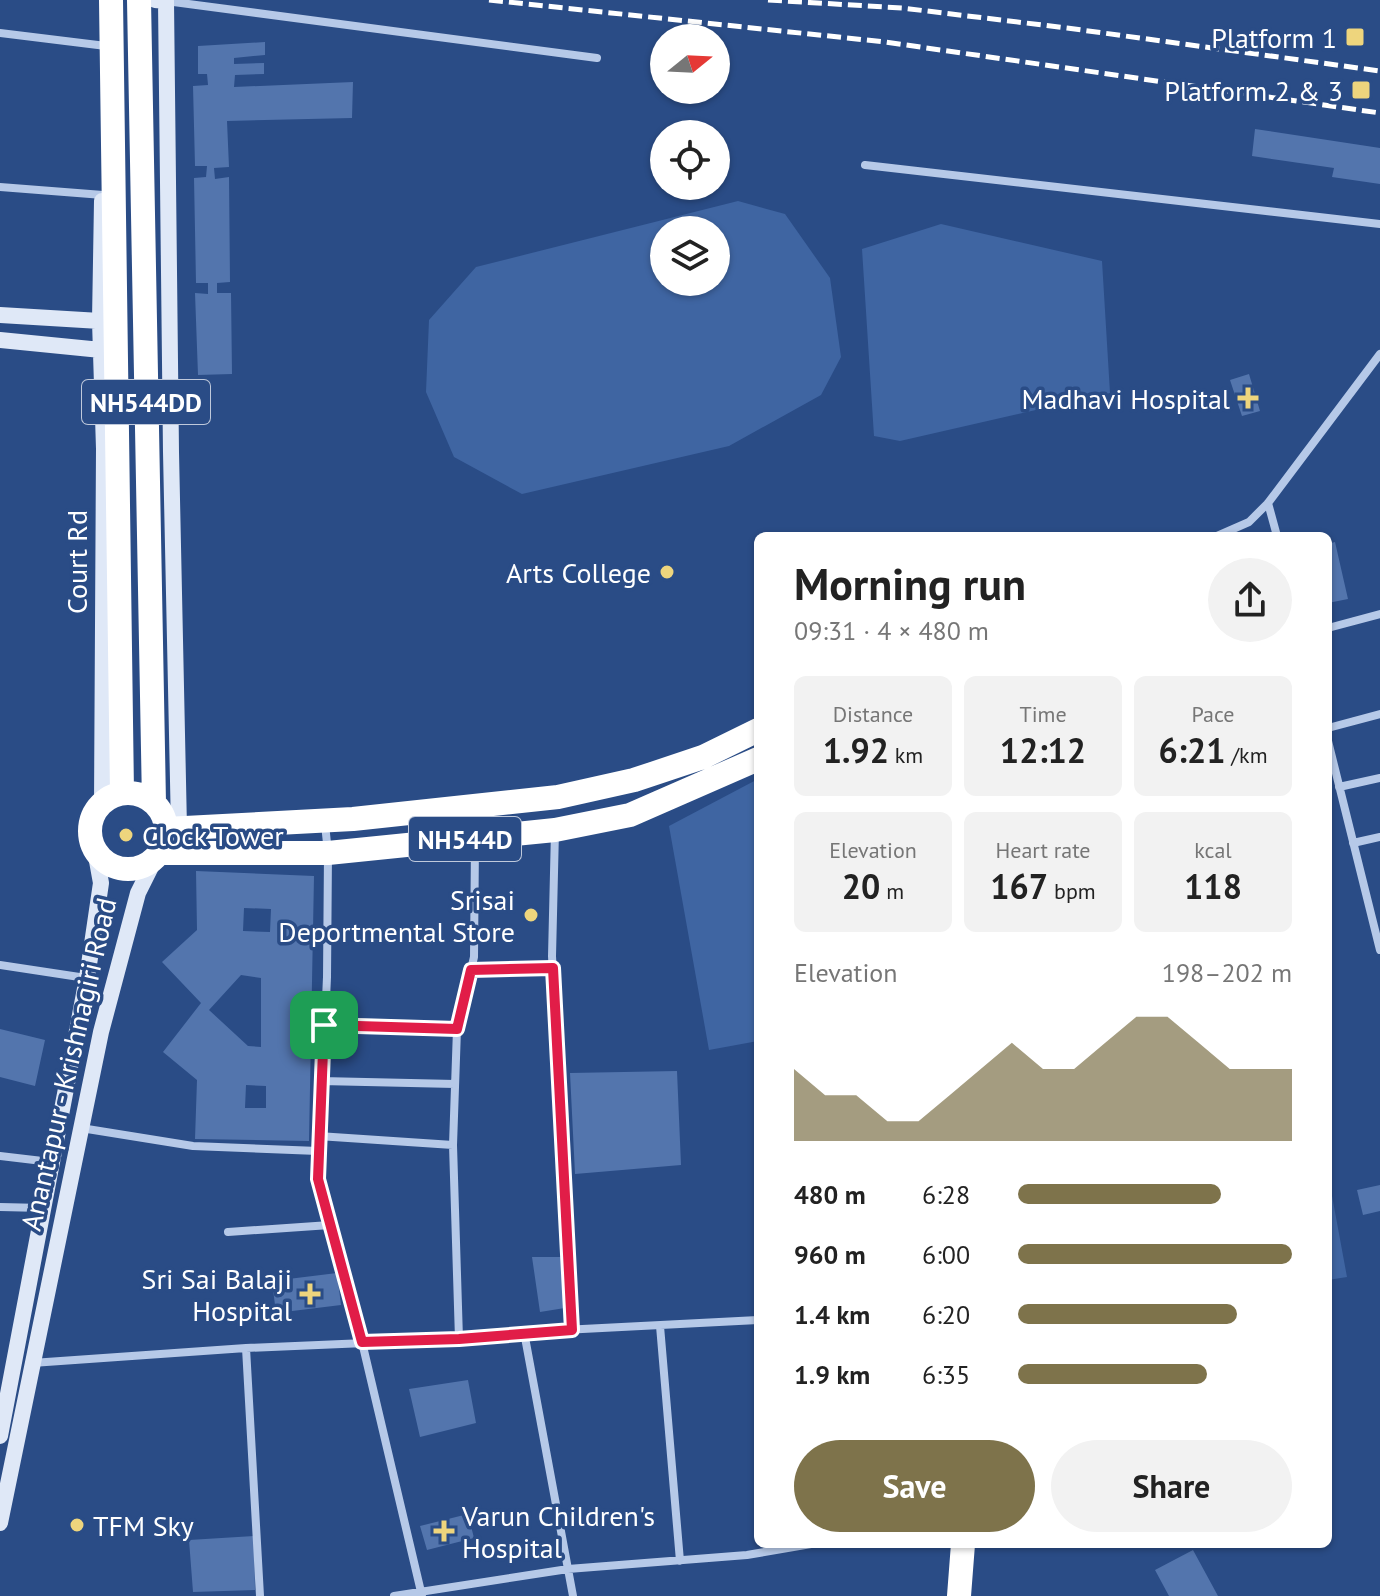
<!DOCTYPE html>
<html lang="en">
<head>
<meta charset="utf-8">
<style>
	:root { --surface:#fff; --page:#f2f2f2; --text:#222; --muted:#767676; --accent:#7e734b }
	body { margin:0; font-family:"PT Sans",sans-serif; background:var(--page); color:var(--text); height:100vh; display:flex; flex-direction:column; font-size:30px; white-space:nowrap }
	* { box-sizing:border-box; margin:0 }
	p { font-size:26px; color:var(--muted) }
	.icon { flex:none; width:44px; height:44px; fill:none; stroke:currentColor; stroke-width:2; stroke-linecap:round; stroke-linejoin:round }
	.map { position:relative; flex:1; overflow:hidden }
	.sheet { position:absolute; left:754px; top:532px; width:578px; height:1016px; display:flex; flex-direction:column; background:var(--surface); border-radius:12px; box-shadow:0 2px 6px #0004 }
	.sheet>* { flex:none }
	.needle { width:52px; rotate:72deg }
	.tools { position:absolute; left:650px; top:24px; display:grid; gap:16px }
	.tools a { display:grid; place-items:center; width:80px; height:80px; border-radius:50%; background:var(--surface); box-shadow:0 2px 6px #0004; font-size:40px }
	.pin { position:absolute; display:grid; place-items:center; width:68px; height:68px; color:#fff; margin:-34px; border-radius:16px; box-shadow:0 4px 12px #0006 }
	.round { display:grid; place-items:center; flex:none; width:84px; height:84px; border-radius:42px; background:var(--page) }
	.overview { display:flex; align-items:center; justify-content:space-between; height:136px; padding:0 40px }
	h1 { font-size:44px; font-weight:800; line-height:60px }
	.metrics { display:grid; grid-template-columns:repeat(3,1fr); gap:12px; height:136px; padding:8px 40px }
	.metrics div { display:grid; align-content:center; border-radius:12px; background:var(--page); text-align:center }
	.metrics b { font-size:34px; font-weight:800 }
	.metrics small { font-size:22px; font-weight:400 }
	.metrics p { font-size:22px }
	.chart { height:224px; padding:16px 40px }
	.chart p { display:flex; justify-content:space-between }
	.chart svg { width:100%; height:144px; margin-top:8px; fill:var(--accent); opacity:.7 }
	.button { display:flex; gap:16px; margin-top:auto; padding:16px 40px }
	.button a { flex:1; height:92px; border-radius:48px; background:var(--accent); color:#fff; font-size:32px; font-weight:800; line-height:92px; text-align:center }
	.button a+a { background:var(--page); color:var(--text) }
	ul { padding:0 40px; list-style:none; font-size:26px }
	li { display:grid; grid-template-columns:128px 96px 1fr; align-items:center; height:60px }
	li i { height:20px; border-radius:10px; background:var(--accent) }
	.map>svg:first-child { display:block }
	.green { fill:#3f65a2; fill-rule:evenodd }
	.building { fill:#5375ad; fill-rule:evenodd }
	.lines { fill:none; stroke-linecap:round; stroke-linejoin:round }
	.street { stroke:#b6c9e8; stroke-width:8 }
	.secondary { stroke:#dfe8f7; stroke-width:16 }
	.highway { stroke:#fff; stroke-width:24 }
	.rail { stroke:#fff; stroke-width:5; stroke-dasharray:14 6; stroke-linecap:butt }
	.route-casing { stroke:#fff; stroke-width:16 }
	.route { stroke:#e11d48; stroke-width:10 }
	.poi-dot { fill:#eed57d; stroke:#2a4c86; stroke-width:3 }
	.labels { text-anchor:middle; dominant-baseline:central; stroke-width:7; stroke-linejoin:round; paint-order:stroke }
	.shield { fill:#2a4c86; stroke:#bfc9db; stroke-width:2 }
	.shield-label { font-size:26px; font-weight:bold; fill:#fff }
	.poi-label { font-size:28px; fill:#fff; stroke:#2a4c86; text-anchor:end }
	.street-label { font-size:28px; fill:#fff; stroke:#2a4c86 }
</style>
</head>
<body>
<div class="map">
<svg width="1380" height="1596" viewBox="0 0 1380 1596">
	<rect width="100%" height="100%" fill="#2a4c86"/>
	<path class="green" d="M738,201L785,214L830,278L841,357L821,395L729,446L522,494L454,457L426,392L429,320L476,267ZM664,230H716V282H664Z
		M941,224L1102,261L1110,393L900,441L874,436L862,249Z
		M758,779V1041L709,1050L669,826Z
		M1328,1174L1347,1277L1328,1280Z"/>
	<path class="building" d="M265,42V55L234,58V64L264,63V74L235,75L234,87L353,82L352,118L227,121L229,167L214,168L215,179L229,177L230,282L217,283V293H231L232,374L198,375L195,293L208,294V283H196L194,178L206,177L207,166H195L193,86L208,85L207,74H198V46Z
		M1255,129L1380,148V184L1332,177L1334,168L1252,156Z
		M1249,374L1260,411L1242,416L1230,380Z
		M1335,542L1348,599L1328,603V544Z
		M196,871L314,876L309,1141L195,1139L197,1080L163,1052L201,1003L162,962L197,930ZM244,908L271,909L270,932L243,931ZM241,975L261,978V1047L248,1046L209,1010ZM246,1085L266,1086V1108H245Z
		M0,1029L45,1040L35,1086L0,1077Z
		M677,1071L681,1165L575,1174L570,1073Z
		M1380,1185V1211L1363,1215L1357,1190Z
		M532,1257H568L571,1307L540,1312Z
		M337,1273L341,1305L276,1313L272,1281Z
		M468,1380L476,1423L420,1437L409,1389Z
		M468,1514L474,1538L427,1550L420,1526Z
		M254,1536L255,1590L193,1592L189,1540Z
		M1193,1550L1218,1596H1169L1155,1570Z"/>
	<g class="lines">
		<path class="street" d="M166,1L597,58
			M0,33L106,46
			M865,165L1380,224
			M0,187L103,195
			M1268,503L1277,536
			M1217,536L1249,522L1268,503L1380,354
			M1328,628L1380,614
			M1328,728L1380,714
			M1328,741L1380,950
			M1339,787L1380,778
			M325,824L328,853L327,977L318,1179L362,1342L422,1596
			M555,831L552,956L572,1330
			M1353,843L1380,837
			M0,965L86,978
			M471,970L553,968
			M324,1025L457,1029
			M321,1081L455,1084
			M81,1128L193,1146L318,1151
			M318,1136L453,1145
			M0,1156L51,1162
			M0,1207L43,1208
			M228,1232L330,1225
			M660,1326L680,1561
			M524,1332L573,1596
			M459,1339L453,1145L457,1029L474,957L475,842
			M246,1348L260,1596
			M32,1363L246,1348L459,1339L524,1332L758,1320
			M394,1596L568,1569L747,1555L811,1544"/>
		<path class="secondary" d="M155,0L166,1L171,452L179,828
			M0,315L100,321
			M0,340L101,350
			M102,804L104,449L100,321L102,201
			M0,1436L87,978L101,883L95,850
			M0,1523L101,1032L138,893L156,857"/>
		<path class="highway" d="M111,0L122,793
			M139,0L154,803
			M90 831a38 38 0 1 1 76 0a38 38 0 1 1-76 0Z
			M166,829L353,819L558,797L634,780L703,757L758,730
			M159,853H328L555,830L630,815L758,759
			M959,1596L963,1544"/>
		<path class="rail" d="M489,0L885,42L1380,113
			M768,0L902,8L1067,28L1380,71"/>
	</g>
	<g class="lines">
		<g class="route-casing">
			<path id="route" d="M553,968L572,1330L459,1339L362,1342L318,1179L324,1025L457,1029L471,970Z"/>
		</g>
		<use href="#route" class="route"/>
	</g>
	<g class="poi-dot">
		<rect x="1345" y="27" width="20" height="20" rx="4"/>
		<rect x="1351" y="80" width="20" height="20" rx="4"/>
		<path d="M1244 386h8v8h8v8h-8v8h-8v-8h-8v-8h8z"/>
		<circle cx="667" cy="572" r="8"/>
		<circle cx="126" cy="835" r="8"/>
		<circle cx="531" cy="915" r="8"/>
		<path d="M306 1282h8v8h8v8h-8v8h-8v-8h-8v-8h8z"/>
		<circle cx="77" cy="1525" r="8"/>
		<path d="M440 1519h8v8h8v8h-8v8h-8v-8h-8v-8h8z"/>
	</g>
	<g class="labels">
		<g class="shield">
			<rect x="82" y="380" width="128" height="44" rx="6"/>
			<rect x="409" y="817" width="112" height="44" rx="6"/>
		</g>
		<g class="shield-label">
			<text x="146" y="402">NH544DD</text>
			<text x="465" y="839">NH544D</text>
		</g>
		<g class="poi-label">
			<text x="1337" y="37">Platform 1</text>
			<text x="1343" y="90">Platform 2 &amp; 3</text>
			<text x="1230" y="398">Madhavi Hospital</text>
			<text x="651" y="572">Arts College</text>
			<text x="142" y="835" text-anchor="start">Clock Tower</text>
			<text x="515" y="899">Srisai<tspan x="515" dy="32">Deportmental Store</tspan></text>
			<text x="292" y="1278">Sri Sai Balaji<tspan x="292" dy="32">Hospital</tspan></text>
			<text x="462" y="1515" text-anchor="start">Varun Children's<tspan x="462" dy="32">Hospital</tspan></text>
			<text x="93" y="1525" text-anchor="start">TFM Sky</text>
		</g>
		<g class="street-label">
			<text transform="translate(76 562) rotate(-90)">Court Rd</text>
			<text transform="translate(68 1064) rotate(-77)">Anantapur - Krishnagiri Road</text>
		</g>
	</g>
</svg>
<div class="tools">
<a><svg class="needle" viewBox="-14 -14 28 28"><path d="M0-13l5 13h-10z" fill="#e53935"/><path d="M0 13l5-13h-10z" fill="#767676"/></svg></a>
<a><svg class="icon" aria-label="locate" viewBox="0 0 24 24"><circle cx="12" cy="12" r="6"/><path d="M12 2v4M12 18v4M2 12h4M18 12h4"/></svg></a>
<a><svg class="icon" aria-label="layers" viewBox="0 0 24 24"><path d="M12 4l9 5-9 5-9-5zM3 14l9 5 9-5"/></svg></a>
</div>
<div class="pin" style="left:324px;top:1025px;background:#1e9e55"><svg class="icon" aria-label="arrive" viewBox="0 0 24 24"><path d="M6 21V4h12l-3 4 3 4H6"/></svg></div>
<section class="sheet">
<div class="overview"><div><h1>Morning run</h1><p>09:31 · 4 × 480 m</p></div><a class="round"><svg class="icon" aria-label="share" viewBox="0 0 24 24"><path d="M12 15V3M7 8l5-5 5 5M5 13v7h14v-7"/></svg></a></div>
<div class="metrics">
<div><p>Distance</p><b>1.92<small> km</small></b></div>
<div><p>Time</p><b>12:12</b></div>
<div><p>Pace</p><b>6:21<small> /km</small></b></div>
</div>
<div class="metrics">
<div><p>Elevation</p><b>20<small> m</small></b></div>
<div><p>Heart rate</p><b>167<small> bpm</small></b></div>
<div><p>kcal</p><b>118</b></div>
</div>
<div class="chart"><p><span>Elevation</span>198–202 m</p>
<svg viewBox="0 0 160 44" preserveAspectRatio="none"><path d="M0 44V22L10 30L20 30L30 38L40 38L50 30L60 22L70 14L80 22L90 22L100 14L110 6L120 6L130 14L140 22L150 22L160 22V44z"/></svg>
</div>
<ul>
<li><b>480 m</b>6:28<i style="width:74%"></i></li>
<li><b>960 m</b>6:00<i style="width:100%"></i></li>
<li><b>1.4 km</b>6:20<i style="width:80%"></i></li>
<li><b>1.9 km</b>6:35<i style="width:69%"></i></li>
</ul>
<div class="button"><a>Save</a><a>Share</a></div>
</section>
</div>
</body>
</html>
